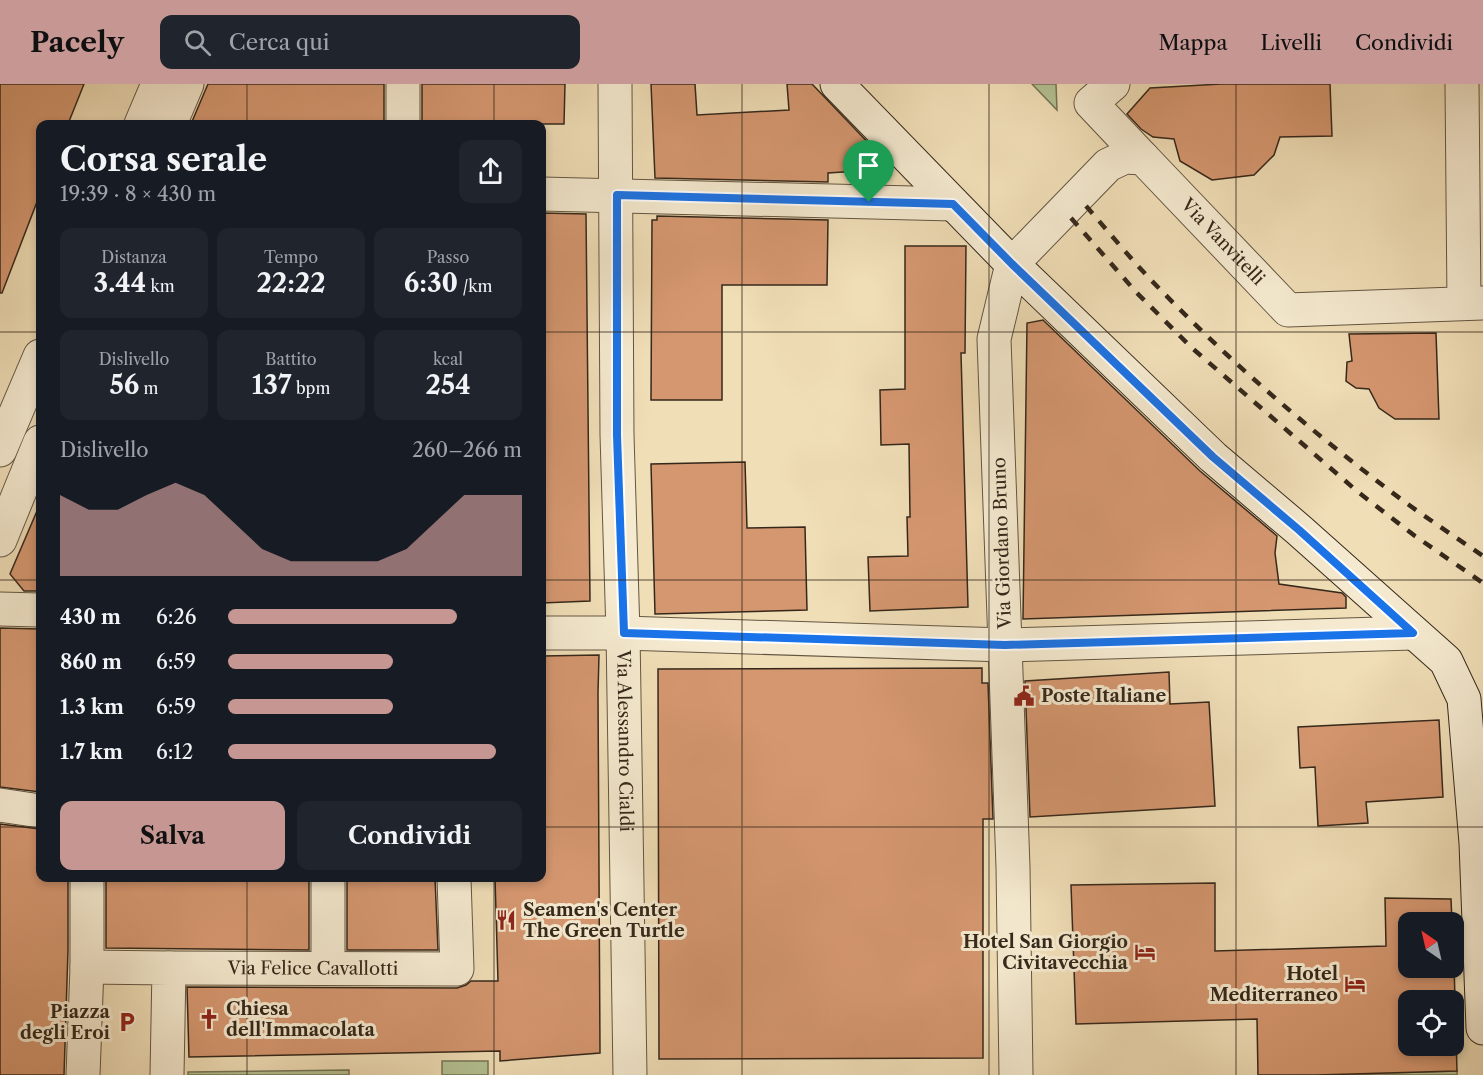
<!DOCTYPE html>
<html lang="it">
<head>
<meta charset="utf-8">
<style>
	:root { --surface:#171b24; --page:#20242c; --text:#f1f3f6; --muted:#9ea1a6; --accent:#c59692 }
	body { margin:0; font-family:"Libre Caslon Text",serif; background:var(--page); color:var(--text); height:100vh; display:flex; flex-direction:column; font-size:22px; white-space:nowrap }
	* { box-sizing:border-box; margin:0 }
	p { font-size:20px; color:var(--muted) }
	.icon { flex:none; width:33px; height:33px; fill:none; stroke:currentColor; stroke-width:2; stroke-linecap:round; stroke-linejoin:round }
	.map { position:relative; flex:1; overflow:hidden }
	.sheet { position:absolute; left:36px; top:36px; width:510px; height:762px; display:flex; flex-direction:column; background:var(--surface); border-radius:12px; box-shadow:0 3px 9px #0003 }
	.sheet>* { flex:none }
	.needle { width:39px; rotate:326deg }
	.tools { position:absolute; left:1398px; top:828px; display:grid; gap:12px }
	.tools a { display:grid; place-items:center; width:66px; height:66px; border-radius:12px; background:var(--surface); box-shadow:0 3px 9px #0003; font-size:30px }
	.pin { position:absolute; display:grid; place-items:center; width:51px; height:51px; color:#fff; margin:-62px -26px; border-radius:50% 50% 50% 0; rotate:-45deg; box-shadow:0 0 6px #0007 }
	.pin .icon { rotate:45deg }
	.round { display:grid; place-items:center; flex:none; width:63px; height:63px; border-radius:12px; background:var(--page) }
	.headline { display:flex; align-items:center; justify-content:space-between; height:102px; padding:0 24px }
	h1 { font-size:33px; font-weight:800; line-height:45px }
	.metrics { display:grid; grid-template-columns:repeat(3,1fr); gap:9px; height:102px; padding:6px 24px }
	.metrics div { display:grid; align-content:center; border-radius:12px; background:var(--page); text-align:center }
	.metrics b { font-size:26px; font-weight:800 }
	.metrics small { font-size:16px; font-weight:400 }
	.metrics p { font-size:16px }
	.chart { height:168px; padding:12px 24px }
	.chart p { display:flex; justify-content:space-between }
	.chart svg { width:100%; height:108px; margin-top:6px; fill:var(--accent); opacity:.7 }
	.cta { display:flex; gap:12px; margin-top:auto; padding:12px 24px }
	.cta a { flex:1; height:69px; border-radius:12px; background:var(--accent); color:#111; font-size:24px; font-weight:800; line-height:69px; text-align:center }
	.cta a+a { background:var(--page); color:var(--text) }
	ul { padding:0 24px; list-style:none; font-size:20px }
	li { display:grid; grid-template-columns:96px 72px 1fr; align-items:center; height:45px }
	li i { height:15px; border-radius:8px; background:var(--accent) }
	header { display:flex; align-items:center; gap:36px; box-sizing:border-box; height:84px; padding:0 30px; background:var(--accent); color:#111 }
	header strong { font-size:28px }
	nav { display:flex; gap:33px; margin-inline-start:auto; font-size:21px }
	.search { width:420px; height:54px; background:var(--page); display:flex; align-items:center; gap:15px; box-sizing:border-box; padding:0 21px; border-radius:12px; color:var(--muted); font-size:22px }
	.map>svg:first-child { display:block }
	.green { fill:#b4c293; stroke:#747557; stroke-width:1.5 }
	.building { fill:#d59770; stroke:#35281b; stroke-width:1.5; fill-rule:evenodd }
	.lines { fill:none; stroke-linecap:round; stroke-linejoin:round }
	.street-casing { stroke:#645642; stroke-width:35 }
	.secondary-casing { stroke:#35281b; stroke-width:35 }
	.street { stroke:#f5ead0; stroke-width:33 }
	.secondary { stroke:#f5ead0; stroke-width:33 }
	.rail { stroke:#35281b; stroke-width:4.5; stroke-dasharray:10 10; stroke-linecap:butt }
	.route-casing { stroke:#fff; stroke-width:12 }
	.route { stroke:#1a73e8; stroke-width:8 }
	.grid { fill:none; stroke:#35281b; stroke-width:1.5; stroke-opacity:0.55 }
	.labels { text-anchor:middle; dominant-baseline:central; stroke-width:6; stroke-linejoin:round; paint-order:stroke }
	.street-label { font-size:18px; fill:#35281b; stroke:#f5ead0 }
	.poi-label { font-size:18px; font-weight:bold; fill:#35281b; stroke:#f5ead0; text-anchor:start }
</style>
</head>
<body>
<header>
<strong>Pacely</strong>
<div class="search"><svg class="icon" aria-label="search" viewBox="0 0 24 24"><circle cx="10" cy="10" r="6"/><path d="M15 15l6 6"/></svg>Cerca qui</div>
<nav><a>Mappa</a><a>Livelli</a><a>Condividi</a></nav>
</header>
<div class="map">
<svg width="1483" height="991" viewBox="0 0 1483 991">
	<rect width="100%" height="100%" fill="#f0deb7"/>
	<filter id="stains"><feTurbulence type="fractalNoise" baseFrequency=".00333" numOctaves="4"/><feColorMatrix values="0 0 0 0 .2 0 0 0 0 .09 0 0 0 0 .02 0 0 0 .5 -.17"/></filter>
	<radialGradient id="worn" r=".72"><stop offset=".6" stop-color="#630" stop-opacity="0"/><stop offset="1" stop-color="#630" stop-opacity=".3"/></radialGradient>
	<path class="green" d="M1032,0H1056L1057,26Z
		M442,977H488V991H442Z
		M349,986V991H188V988Z
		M1457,987V991H1316Z"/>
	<path class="building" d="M0,0H84L68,40H40V110L2,209H0Z
		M208,0H384V40H191Z
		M422,0H565L564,40H422Z
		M651,0H695L697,31L789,26L787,0H812L878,69L874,86L828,89V98L655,94Z
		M1221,0H1330L1332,52L1280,53L1274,71L1254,91L1212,96L1180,77L1174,55L1153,53L1141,45L1127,30L1150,4Z
		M542,129L586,130L590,517L542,519Z
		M657,132L828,136L827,201H722V316H651L652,136H657Z
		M905,162H966L965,269H961L968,523L870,527L868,473L908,472L907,433H910L909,360L881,361L880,306L905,305Z
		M1043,236L1200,387L1277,452L1275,469L1279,500L1342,509L1346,513V524L1023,535L1027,239Z
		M1436,249L1439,335H1395L1379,324L1369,305L1356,304L1346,297L1347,278L1352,277L1349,250Z
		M745,378L747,444L805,443L807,526L655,530L651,380Z
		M40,420V507H24L10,490Z
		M0,544L40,545V708L0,703Z
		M599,571L598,609L600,969L500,977V967L189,973L187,903L457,904L466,901L471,897H498L495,794H542V572Z
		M982,584V599H988L993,735H983V974L659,975L658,585Z
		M1169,588L1170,620L1209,618L1215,722L1030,733L1025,597Z
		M1439,636L1443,713L1366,718L1368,739L1318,742L1315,683L1300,684L1298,643Z
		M0,740L40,745V794H68V866L64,991H0Z
		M106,794H309V866L106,864Z
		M347,794H435L438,866H347Z
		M1215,799V867L1386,862L1385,814L1451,815L1452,838H1408V884H1454V880L1457,987L1316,991H1258L1257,935L1076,940L1071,801ZM1408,916H1454V962H1408Z"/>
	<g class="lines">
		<g class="street-casing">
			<g id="street">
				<path d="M403,0V40"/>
				<path id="s1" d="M615,0L617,351L623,549L630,991"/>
				<path d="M1113,0L1091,19L1143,74"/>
				<path d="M1462,0L1464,219"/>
				<path d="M141,40L158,0"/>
				<path d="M170,40L187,0"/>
				<path d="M542,110L953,120"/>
				<path d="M0,366L40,272"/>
				<path d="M0,456L40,358"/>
				<path d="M0,525L40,526"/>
				<path d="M542,549H623L1005,561L1413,549"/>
				<path d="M0,721L40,727"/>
				<path d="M87,794V883"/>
				<path d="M328,794V884"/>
				<path id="s2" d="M169,884L457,885L454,794"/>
				<path d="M83,991L87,883L169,884L167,991"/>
				<path id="s3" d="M1016,991L1013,783L994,255L1012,180L1108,81L1125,73L1143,74L1288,226L1483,219"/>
			</g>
		</g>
		<g class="secondary-casing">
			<path id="secondary" d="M837,0L1012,180L1213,373L1299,446L1446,577L1464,615L1476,759L1483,944"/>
		</g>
		<use href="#street" class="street"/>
		<use href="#secondary" class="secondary"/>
		<path class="rail" d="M1086,122C1108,147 1129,173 1152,197C1220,268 1294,333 1372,393C1407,421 1445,446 1483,472
			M1071,134L1136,208L1192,264L1358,408L1415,452L1483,499"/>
	</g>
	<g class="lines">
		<g class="route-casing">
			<path id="route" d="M617,111L953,120L1012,180L1213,373L1299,446L1413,549L1005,561L624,549L617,351Z"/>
		</g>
		<use href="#route" class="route"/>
	</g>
	<path class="grid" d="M247,0V40M494,0V40M742,0V991M989,0V991M1236,0V991M0,248H40M542,248H1483M0,496H40M542,496H1483M0,743H40M542,743H1483M247,794V991M494,794V991"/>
	<defs>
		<g id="civic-bare" transform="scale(1.62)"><path d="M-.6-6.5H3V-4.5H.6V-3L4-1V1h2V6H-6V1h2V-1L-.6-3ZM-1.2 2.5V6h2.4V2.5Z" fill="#8f2418" stroke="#f5ead0" stroke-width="2.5" paint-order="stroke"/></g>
		<g id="restaurant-bare" transform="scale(1.62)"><path d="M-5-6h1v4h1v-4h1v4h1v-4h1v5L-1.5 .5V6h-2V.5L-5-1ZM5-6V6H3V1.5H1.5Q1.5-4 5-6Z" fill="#8f2418" stroke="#f5ead0" stroke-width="2.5" paint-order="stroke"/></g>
		<g id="hotel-bare" transform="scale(1.62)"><path d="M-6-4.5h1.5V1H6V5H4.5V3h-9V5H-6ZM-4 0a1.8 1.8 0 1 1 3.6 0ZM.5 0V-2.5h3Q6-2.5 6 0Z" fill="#8f2418" stroke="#f5ead0" stroke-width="2.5" paint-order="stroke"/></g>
		<g id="church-bare" transform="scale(1.62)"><path d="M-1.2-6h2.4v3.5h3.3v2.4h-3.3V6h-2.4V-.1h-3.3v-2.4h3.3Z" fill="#8f2418" stroke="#f5ead0" stroke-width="2.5" paint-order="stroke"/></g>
		<g id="parking-bare" transform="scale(1.62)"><path d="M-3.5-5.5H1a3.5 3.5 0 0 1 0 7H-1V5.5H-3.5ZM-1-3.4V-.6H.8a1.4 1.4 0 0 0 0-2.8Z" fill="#8f2418" stroke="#f5ead0" stroke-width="2.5" paint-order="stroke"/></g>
	</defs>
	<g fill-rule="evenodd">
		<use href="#civic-bare" x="1024" y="612"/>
		<use href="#restaurant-bare" x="506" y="836"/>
		<use href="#hotel-bare" x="1145" y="868"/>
		<use href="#hotel-bare" x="1355" y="900"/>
		<use href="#church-bare" x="209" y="935"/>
		<use href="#parking-bare" x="127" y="938"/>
	</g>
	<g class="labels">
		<g class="street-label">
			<text stroke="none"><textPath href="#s3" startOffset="1104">Via Vanvitelli</textPath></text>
			<text transform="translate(1002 459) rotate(-92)">Via Giordano Bruno</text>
			<text stroke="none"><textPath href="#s1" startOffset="657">Via Alessandro Cialdi</textPath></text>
			<text stroke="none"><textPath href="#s2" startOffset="144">Via Felice Cavallotti</textPath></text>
		</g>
		<g class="poi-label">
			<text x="1041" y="612">Poste Italiane</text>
			<text x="523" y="826">Seamen's Center<tspan x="523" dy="21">The Green Turtle</tspan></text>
			<text x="1128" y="858" text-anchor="end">Hotel San Giorgio<tspan x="1128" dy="21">Civitavecchia</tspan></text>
			<text x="1338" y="890" text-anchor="end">Hotel<tspan x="1338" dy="21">Mediterraneo</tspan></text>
			<text x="226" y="925">Chiesa<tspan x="226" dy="21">dell'Immacolata</tspan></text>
			<text x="110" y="928" text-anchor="end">Piazza<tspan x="110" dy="21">degli Eroi</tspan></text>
		</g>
	</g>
	<rect width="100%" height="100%" filter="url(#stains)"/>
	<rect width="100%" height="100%" fill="url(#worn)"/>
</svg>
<div class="tools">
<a><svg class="needle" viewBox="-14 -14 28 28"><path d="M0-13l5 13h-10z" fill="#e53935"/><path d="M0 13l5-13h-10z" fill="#9ea1a6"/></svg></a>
<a><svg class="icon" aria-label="locate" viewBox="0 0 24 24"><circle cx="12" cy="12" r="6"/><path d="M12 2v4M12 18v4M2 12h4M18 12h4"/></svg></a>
</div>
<div class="pin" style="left:869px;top:118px;background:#1e9e55"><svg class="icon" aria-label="arrive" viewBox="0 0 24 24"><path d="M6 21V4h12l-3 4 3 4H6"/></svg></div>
<section class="sheet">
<div class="headline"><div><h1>Corsa serale</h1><p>19:39 · 8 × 430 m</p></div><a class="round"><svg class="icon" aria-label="share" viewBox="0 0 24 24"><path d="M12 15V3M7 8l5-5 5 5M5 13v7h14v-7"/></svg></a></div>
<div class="metrics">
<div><p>Distanza</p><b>3.44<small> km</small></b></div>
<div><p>Tempo</p><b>22:22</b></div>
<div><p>Passo</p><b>6:30<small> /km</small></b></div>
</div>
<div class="metrics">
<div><p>Dislivello</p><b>56<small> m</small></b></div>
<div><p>Battito</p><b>137<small> bpm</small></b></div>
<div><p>kcal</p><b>254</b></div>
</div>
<div class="chart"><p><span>Dislivello</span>260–266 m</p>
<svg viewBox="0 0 160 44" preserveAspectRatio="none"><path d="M0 44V11L10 17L20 17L30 11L40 6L50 11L60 22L70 33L80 38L90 38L100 38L110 38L120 33L130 22L140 11L150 11L160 11V44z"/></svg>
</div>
<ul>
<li><b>430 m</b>6:26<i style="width:78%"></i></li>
<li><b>860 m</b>6:59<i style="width:56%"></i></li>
<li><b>1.3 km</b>6:59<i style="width:56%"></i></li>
<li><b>1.7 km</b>6:12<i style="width:91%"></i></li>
</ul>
<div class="cta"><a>Salva</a><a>Condividi</a></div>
</section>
</div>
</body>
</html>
